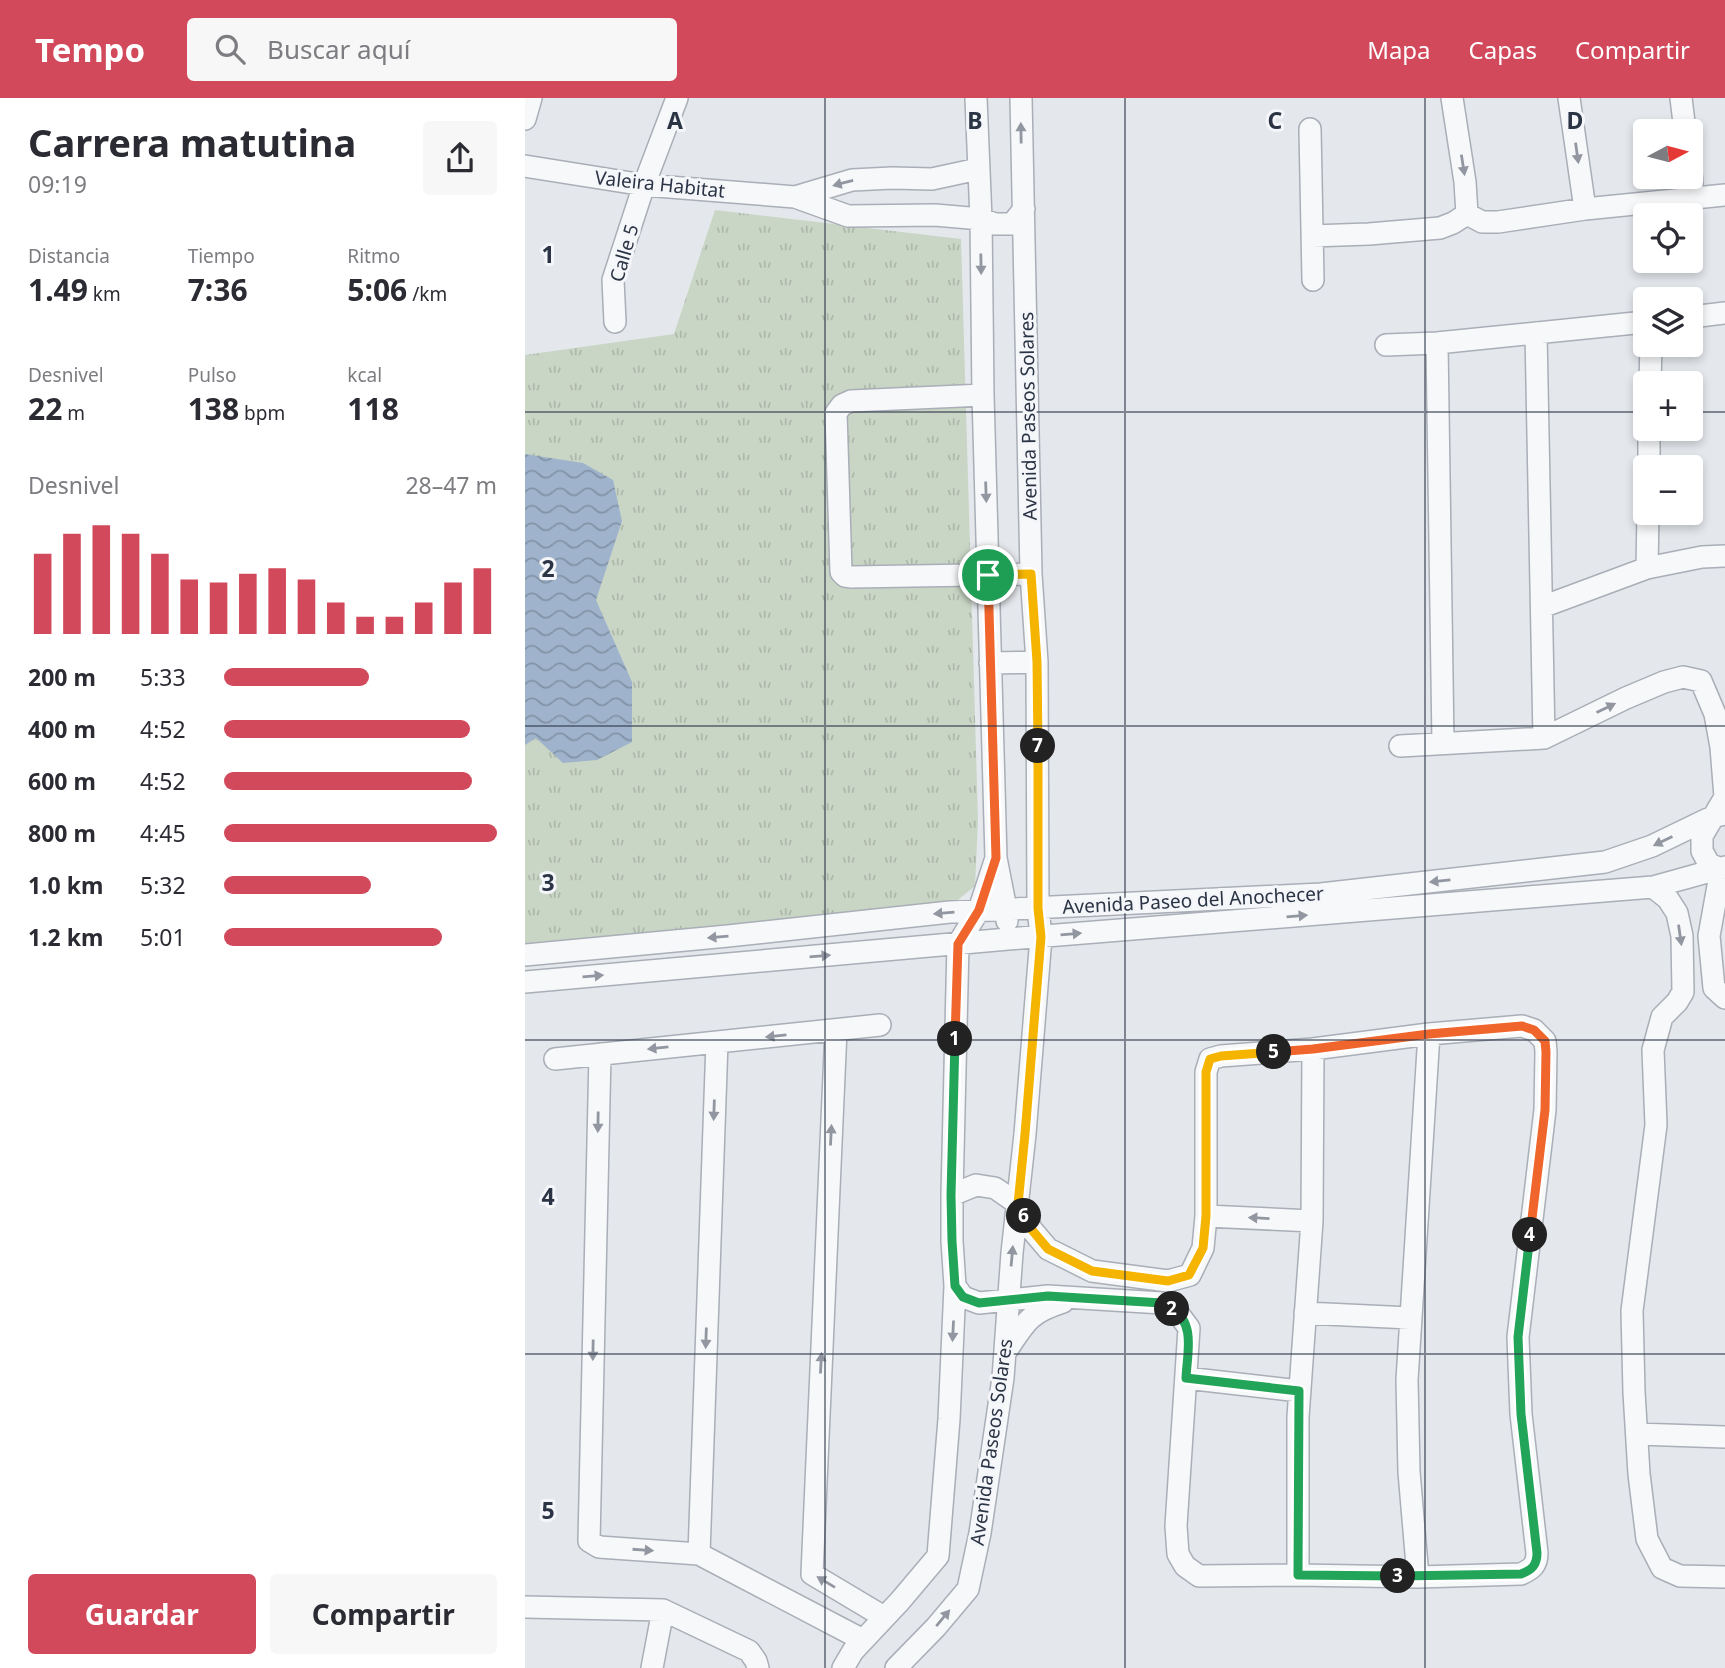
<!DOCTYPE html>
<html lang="es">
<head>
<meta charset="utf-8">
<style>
	:root { --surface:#fff; --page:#f7f7f7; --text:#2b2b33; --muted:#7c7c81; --accent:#d1495b }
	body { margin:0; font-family:"Noto Sans",sans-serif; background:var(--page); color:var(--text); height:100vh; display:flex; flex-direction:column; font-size:26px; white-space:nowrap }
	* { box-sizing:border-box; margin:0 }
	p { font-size:23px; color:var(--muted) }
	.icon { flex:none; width:38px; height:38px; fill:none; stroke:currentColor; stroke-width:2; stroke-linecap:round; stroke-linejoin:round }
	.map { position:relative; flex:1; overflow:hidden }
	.sheet { display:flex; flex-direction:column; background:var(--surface); width:525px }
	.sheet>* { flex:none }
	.needle { width:46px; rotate:83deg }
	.controls { position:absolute; left:1108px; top:21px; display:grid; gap:14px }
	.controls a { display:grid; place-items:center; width:70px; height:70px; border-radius:7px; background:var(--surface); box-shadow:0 4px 10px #0003; font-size:35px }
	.pin { position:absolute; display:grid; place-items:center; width:60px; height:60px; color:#fff; margin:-30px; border:4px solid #fff; border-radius:50%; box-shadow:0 2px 7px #0007 }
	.km { position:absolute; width:35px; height:35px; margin:-18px; border-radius:50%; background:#222; color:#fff; font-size:19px; line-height:35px; text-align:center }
	.round { display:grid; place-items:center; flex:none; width:74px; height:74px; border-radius:7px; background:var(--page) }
	.head { display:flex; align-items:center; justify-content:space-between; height:119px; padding:0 28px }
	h1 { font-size:38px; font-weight:700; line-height:52px }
	.figures { display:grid; grid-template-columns:repeat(3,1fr); gap:10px; height:119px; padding:7px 28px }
	.figures div { display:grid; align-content:center }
	.figures b { font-size:30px; font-weight:700 }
	.figures small { font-size:19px; font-weight:400 }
	.figures p { font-size:19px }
	.chart { height:196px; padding:14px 28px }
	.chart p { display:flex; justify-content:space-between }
	.chart svg { width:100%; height:126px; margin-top:7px; stroke:var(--accent); stroke-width:6 }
	.primary-button { display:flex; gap:14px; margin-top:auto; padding:14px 28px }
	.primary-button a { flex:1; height:80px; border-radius:7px; background:var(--accent); color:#fff; font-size:28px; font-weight:700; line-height:80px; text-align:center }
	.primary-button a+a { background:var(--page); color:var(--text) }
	ul { padding:0 28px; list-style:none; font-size:23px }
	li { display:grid; grid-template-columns:112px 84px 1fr; align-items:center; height:52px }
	li i { height:18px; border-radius:9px; background:var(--accent) }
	header { display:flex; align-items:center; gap:42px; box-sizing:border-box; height:98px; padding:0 35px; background:var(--accent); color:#fff }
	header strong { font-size:33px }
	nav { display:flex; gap:38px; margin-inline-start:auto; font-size:24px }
	.search { width:490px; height:63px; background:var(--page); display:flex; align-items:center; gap:18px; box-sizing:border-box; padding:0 24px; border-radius:7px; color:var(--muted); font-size:26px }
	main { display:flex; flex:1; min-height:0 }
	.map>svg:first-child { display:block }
	.grass { fill:url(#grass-tufts) }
	.water { fill:url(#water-waves) }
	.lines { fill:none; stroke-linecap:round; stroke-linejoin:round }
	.minor-casing { stroke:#a9aeb7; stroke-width:24 }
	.minor { stroke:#f7f8fa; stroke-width:21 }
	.oneway { fill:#9196a0 }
	.split-1-casing { stroke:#fff; stroke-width:14 }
	.split-2-casing { stroke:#fff; stroke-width:14 }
	.split-3-casing { stroke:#fff; stroke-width:14 }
	.split-4-casing { stroke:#fff; stroke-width:14 }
	.split-5-casing { stroke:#fff; stroke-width:14 }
	.split-6-casing { stroke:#fff; stroke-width:14 }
	.split-7-casing { stroke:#fff; stroke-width:14 }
	.split-8-casing { stroke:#fff; stroke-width:14 }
	.split-1 { stroke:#f0652b; stroke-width:9 }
	.split-2 { stroke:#22a559; stroke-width:9 }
	.split-3 { stroke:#22a559; stroke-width:9 }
	.split-4 { stroke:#22a559; stroke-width:9 }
	.split-5 { stroke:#f0652b; stroke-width:9 }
	.split-6 { stroke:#f5b400; stroke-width:9 }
	.split-7 { stroke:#f5b400; stroke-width:9 }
	.split-8 { stroke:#f5b400; stroke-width:9 }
	.grid { fill:none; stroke:#2b3445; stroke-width:2; stroke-opacity:0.55 }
	.labels { text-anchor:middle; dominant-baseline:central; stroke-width:6; stroke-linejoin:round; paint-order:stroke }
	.street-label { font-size:19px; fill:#2b3445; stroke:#f4f6f9 }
	.grid-label { font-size:23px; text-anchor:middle; font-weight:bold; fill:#2b3445; stroke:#f4f6f9; stroke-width:6; stroke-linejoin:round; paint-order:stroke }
</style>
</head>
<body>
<header>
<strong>Tempo</strong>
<div class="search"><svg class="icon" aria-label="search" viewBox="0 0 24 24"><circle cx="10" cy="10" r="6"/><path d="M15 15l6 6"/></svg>Buscar aquí</div>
<nav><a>Mapa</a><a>Capas</a><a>Compartir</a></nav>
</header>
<main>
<section class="sheet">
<div class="head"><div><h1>Carrera matutina</h1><p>09:19</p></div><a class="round"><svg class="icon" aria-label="share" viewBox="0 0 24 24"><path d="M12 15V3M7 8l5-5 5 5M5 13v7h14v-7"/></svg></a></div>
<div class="figures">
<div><p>Distancia</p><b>1.49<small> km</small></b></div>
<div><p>Tiempo</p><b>7:36</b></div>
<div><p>Ritmo</p><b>5:06<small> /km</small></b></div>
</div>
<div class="figures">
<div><p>Desnivel</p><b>22<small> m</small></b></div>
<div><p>Pulso</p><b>138<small> bpm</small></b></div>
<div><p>kcal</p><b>118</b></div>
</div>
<div class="chart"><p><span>Desnivel</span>28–47 m</p>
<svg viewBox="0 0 160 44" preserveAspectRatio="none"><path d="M5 44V16M15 44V9M25 44V6M35 44V9M45 44V16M55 44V25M65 44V26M75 44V23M85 44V21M95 44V25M105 44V33M115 44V38M125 44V38M135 44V33M145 44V26M155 44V21"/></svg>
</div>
<ul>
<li><b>200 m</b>5:33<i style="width:53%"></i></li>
<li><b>400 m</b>4:52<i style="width:90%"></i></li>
<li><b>600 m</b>4:52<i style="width:91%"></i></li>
<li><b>800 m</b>4:45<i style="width:100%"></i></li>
<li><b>1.0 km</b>5:32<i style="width:54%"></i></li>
<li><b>1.2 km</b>5:01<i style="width:80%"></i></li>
</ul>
<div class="primary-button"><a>Guardar</a><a>Compartir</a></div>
</section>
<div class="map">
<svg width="1200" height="1570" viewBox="0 0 1200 1570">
	<defs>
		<pattern id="grass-tufts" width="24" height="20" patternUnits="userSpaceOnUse" patternTransform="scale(1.75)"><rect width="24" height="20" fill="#c9d6c5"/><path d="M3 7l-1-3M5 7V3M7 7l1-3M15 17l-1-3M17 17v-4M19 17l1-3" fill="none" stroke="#adb8ab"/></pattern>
		<pattern id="water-waves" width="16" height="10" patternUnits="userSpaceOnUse" patternTransform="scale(1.75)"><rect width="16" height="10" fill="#9fb4cc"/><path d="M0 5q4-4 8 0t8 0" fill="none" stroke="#8293a7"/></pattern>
	</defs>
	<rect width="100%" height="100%" fill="#e4e7ec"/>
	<path class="grass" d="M190,112L436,141L453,722L450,788L429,805L0,851V257L149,236Z"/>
	<path class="water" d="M0,356L58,365L88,382L97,423L71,502L107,584V644L72,662L38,665L11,640L0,647Z"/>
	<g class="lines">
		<g class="minor-casing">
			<path id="minor" d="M451,0L456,121L458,297L471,760L481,811L482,823
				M927,0L940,84L942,116L957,124H973L1060,111L1200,97
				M1044,0L1060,111
				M1156,0L1160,33
				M0,21L6,0
				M785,31L788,182
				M0,68L119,87L270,99L323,118L410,117L456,121L470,126H487L499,111
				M1166,75L1168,99
				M270,99L327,82L367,80L407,81L453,71
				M787,138L844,136L915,130L928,125L942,116
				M1166,219L1200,215
				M90,224L88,182L119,87L152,0
				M1011,235L1019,640
				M912,245L918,645
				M861,247L912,245L1120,224
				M1125,285L1126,247
				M458,297L326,303L317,307L311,315L316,474L320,478L327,479L506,476
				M1124,369V331
				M1122,470L1123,415
				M1017,509L1122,470L1177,459L1200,458
				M465,565L512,564
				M875,648L1019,640L1101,600L1139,584L1158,579L1176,583L1190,616L1196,649L1200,699L1177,738V753L1184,766L1196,771L1184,838L1189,890L1200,900
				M1128,789L1143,801L1152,815L1157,838L1158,894L1152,904L1137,919L1128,952L1131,1027L1107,1213L1109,1294L1114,1376L1122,1441L1137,1470L1155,1478L1200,1479
				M0,857L203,838L425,814L796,796L1080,764L1127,748L1187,719L1200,716
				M0,884L483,841L1128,789L1200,769
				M311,932L287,1476L359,1519
				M75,956L64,1443L74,1449L174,1456L338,1542
				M30,961L355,927
				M427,1097L451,1087L470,1090L493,1106L507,1132L523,1151L567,1173L643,1183L665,1177L678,1150L681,1118V974L685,961L696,958L788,951L904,936L997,928L1009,932L1020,943L1021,954L1020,1012L993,1239L996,1316L1012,1455C1012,1467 1007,1471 996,1476L893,1479L773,1477L674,1478L660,1468L653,1456L651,1428L664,1230L652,1214L637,1205L523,1198L454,1205L438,1199L430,1188
				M681,1118L787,1123
				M780,1215L885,1220
				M480,1255C500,1225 503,1215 538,1204
				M661,1280L774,1293
				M1112,1336L1200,1339
				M174,1456L192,944
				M773,1477V1319L787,1123L788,951
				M893,1479L884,1374L882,1282L904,936
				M0,1509L138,1512L224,1553L231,1563L233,1570
				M127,1570L138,1512
				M318,1570L328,1553L375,1503L413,1458L424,1321L430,1188L427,1143V1097L433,846L454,812L471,760
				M371,1570L411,1529L443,1491L455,1435L478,1280L487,1155L500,1036L516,839L513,810L512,564L506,476L496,0"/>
		</g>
		<use href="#minor" class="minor"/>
	</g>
	<defs><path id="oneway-solid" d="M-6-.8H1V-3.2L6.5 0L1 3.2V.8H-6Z" transform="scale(1.75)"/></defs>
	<g class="oneway">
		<use href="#oneway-solid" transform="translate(496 35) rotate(-91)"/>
		<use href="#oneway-solid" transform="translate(1052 55) rotate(82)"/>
		<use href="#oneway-solid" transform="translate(938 67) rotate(81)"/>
		<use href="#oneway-solid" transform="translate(318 85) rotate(165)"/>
		<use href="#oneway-solid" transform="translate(456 166) rotate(89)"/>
		<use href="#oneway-solid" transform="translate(461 394) rotate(88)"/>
		<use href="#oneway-solid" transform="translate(1081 610) rotate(-26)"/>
		<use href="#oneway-solid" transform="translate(1138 743) rotate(154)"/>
		<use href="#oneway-solid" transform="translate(915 783) rotate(174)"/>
		<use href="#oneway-solid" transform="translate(419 815) rotate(175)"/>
		<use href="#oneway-solid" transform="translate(772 818) rotate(-5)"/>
		<use href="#oneway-solid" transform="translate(546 836) rotate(-5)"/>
		<use href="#oneway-solid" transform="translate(1155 837) rotate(82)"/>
		<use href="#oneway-solid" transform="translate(193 839) rotate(175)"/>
		<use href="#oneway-solid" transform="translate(295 858) rotate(-5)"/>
		<use href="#oneway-solid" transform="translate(68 878) rotate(-5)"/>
		<use href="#oneway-solid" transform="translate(251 938) rotate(174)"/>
		<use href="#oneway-solid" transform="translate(133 950) rotate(174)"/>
		<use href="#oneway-solid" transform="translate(189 1012) rotate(92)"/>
		<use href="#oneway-solid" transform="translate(73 1024) rotate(91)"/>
		<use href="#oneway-solid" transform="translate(306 1037) rotate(-87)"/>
		<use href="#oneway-solid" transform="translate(734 1120) rotate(-177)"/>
		<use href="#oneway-solid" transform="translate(487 1158) rotate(-85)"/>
		<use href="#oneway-solid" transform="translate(428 1233) rotate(93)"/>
		<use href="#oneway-solid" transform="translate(181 1240) rotate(92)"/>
		<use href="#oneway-solid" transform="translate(68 1252) rotate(91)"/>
		<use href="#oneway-solid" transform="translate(296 1265) rotate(-87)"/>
		<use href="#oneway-solid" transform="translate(118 1452) rotate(4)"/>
		<use href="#oneway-solid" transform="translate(301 1484) rotate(-149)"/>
		<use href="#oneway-solid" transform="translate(418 1520) rotate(-50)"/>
	</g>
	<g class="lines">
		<g class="split-1-casing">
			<path id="split-1" d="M430,941L433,846L454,812L471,760L463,477"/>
		</g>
		<g class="split-2-casing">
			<path id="split-2" d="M430,941L426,1097L427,1143L430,1188L438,1199L454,1205L523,1198L637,1205L647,1211"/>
		</g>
		<g class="split-3-casing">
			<path id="split-3" d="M647,1211C671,1225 662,1256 661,1280L774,1293L773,1477L873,1478"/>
		</g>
		<g class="split-4-casing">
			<path id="split-4" d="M873,1478L996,1476C1007,1472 1012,1467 1012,1455L996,1316L993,1239L1005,1137"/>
		</g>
		<g class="split-5-casing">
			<path id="split-5" d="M749,954L788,951L904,936L997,928L1009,932L1020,943L1021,954L1020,1012L1005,1137"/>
		</g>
		<g class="split-6-casing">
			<path id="split-6" d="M499,1118L507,1132L523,1151L567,1173L643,1183L664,1177L678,1150L681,1118V974L685,961L696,958L749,954"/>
		</g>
		<g class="split-7-casing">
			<path id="split-7" d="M499,1118L493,1106L500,1036L516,839L513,810V648"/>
		</g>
		<g class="split-8-casing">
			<path id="split-8" d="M463,477L506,476L512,564L513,648"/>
		</g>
		<use href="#split-1" class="split-1"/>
		<use href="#split-2" class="split-2"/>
		<use href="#split-3" class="split-3"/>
		<use href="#split-4" class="split-4"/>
		<use href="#split-5" class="split-5"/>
		<use href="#split-6" class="split-6"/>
		<use href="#split-7" class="split-7"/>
		<use href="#split-8" class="split-8"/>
	</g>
	<path class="grid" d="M300,0V1570M600,0V1570M900,0V1570M0,314H1120M1166,314H1200M0,628H1200M0,942H1200M0,1256H1200"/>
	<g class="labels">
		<g class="street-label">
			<text transform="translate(135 86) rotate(6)">Valeira Habitat</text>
			<text transform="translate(99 155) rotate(-74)">Calle 5</text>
			<text transform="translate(503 318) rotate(-91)">Avenida Paseos Solares</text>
			<text transform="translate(668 802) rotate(-3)">Avenida Paseo del Anochecer</text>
			<text transform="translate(466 1344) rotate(-82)">Avenida Paseos Solares</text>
		</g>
	</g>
	<g class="grid-label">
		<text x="150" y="31">A</text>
		<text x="450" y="31">B</text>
		<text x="750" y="31">C</text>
		<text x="1050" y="31">D</text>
		<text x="23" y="165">1</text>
		<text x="23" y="479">2</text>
		<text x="23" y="793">3</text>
		<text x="23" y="1107">4</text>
		<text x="23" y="1421">5</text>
	</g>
</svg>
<div class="controls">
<a><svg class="needle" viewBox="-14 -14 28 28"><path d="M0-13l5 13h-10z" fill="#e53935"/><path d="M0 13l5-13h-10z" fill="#7c7c81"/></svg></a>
<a><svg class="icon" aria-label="locate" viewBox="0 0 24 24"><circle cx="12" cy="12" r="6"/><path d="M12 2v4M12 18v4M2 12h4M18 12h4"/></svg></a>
<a><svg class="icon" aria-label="layers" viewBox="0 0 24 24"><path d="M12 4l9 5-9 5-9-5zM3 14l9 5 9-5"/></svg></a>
<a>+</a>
<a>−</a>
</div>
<div class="pin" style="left:463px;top:477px;background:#1e9e55"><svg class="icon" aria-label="arrive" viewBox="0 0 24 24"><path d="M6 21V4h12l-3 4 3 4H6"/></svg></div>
<b class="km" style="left:430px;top:941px">1</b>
<b class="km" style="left:647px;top:1211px">2</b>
<b class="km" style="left:873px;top:1478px">3</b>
<b class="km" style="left:1005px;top:1137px">4</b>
<b class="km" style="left:749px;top:954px">5</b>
<b class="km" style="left:499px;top:1118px">6</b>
<b class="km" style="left:513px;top:648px">7</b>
</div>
</main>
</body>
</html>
